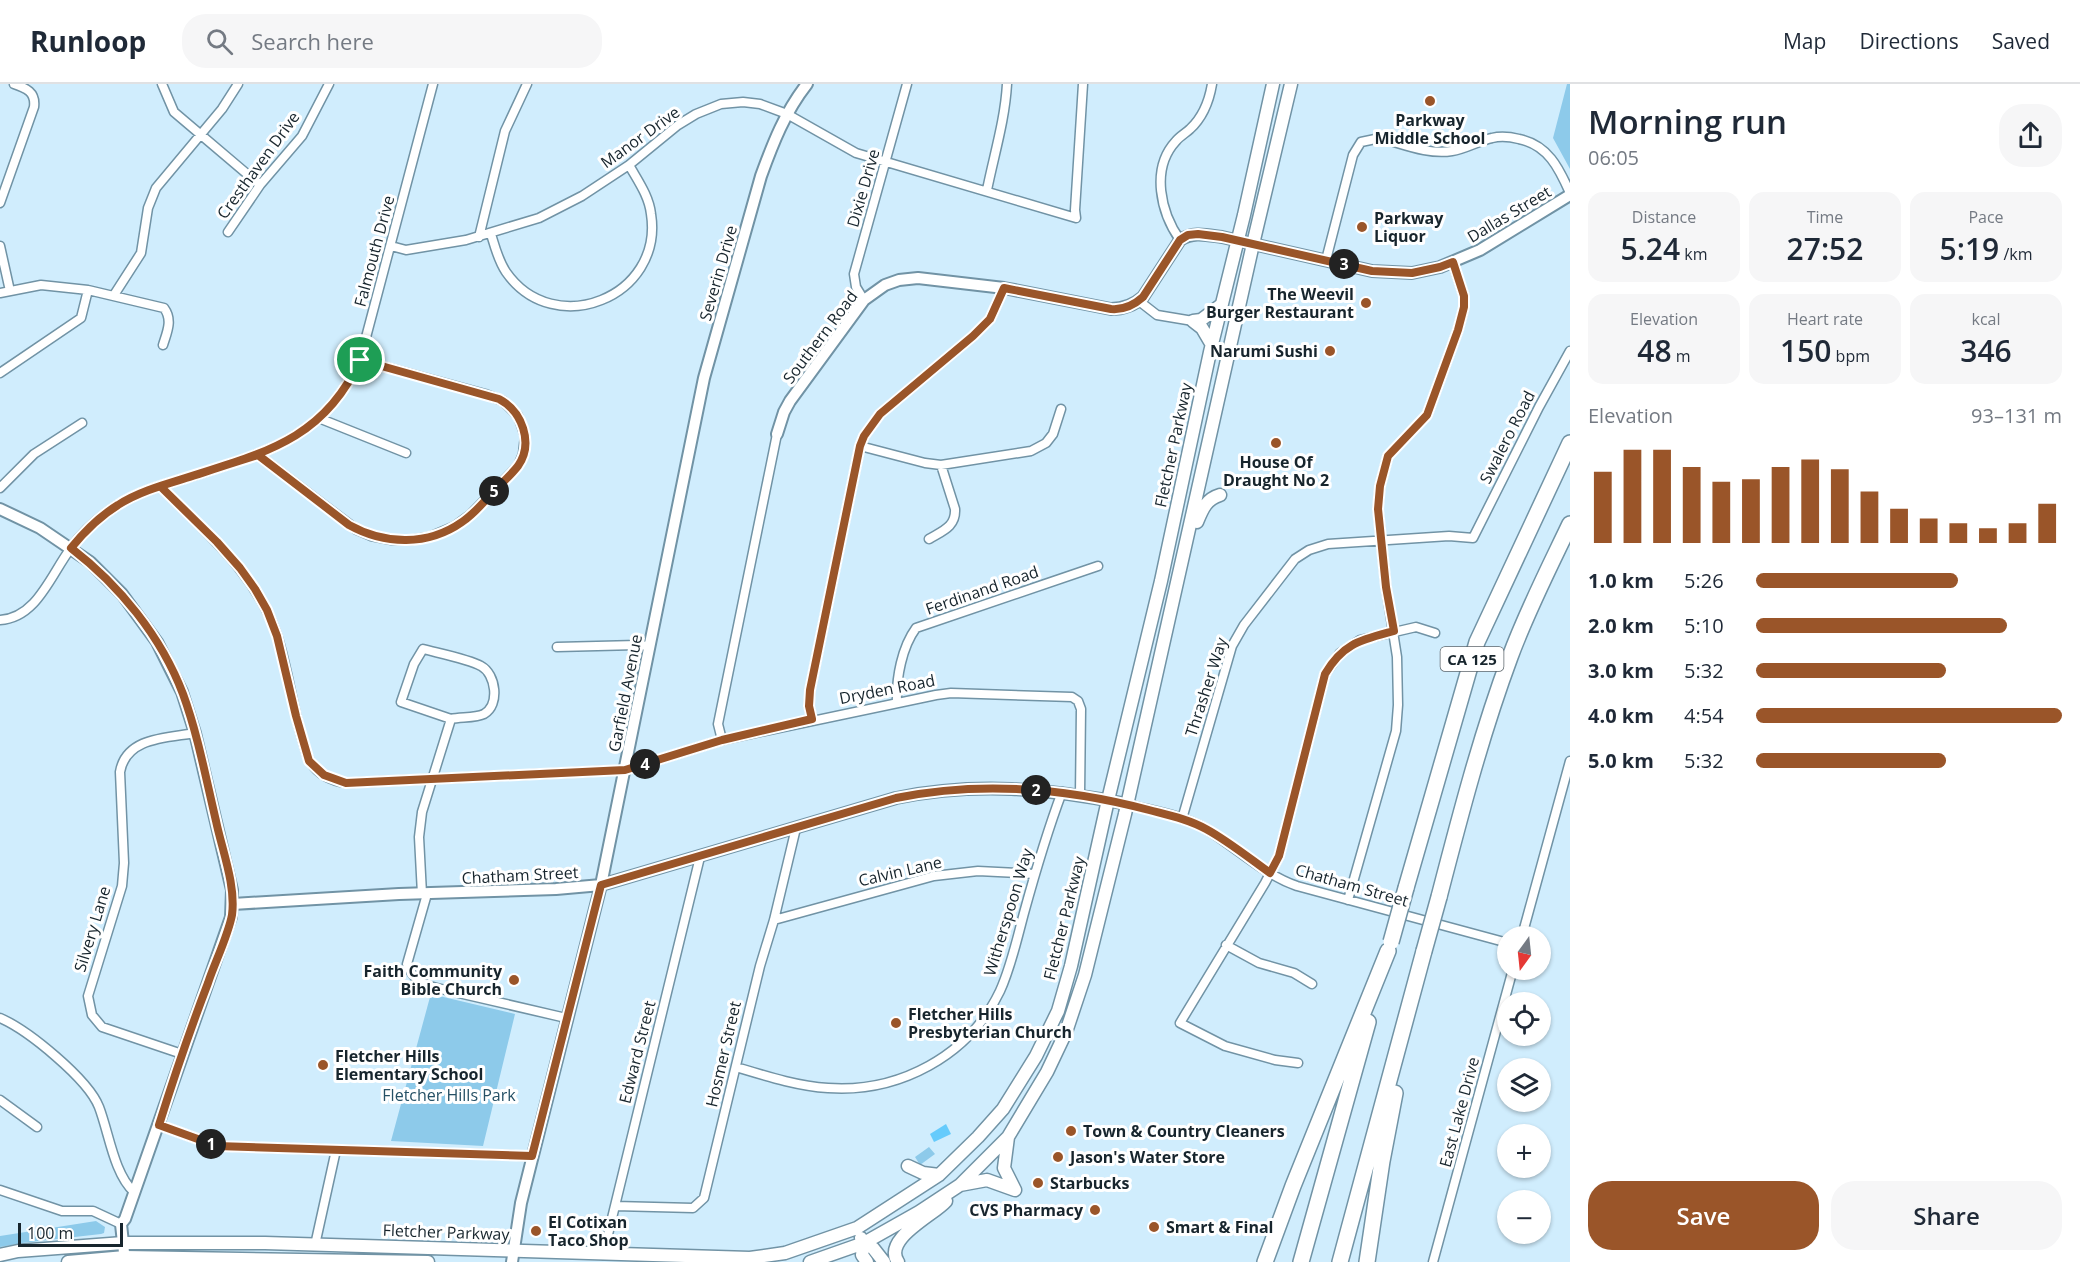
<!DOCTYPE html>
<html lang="en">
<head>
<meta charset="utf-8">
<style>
	:root { --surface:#fff; --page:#f6f6f7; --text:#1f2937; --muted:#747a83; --line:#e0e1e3; --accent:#9a5529 }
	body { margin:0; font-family:"Open Sans",sans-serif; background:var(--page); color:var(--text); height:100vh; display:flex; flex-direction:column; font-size:22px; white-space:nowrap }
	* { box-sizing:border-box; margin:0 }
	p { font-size:20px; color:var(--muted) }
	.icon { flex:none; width:33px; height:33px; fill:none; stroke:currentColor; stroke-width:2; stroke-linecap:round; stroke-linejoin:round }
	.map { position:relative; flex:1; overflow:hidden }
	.drawer { display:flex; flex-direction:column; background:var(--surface); width:510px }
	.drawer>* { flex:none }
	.needle { width:39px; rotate:195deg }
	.controls { position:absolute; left:1497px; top:842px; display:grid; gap:12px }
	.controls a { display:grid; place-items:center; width:54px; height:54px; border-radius:50%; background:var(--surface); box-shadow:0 2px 4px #0004; font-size:30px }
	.scale { position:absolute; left:18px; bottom:15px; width:105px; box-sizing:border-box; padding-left:6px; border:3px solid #17252d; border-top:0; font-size:16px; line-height:21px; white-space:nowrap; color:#17252d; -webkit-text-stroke:4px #fff; paint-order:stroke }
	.pin { position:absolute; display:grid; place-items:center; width:51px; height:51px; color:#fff; margin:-26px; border:3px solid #fff; border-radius:50%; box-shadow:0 2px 6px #0007 }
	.km { position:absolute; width:30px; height:30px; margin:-15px; border-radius:50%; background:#222; color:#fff; font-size:16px; line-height:30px; text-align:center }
	.round { display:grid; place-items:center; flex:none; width:63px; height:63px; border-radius:24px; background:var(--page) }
	.head { display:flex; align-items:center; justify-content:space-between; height:102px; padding:0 18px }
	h1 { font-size:33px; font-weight:600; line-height:45px }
	.metrics { display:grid; grid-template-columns:repeat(3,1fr); gap:9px; height:102px; padding:6px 18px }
	.metrics div { display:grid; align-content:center; border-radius:15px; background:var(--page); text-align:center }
	.metrics b { font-size:30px; font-weight:600 }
	.metrics small { font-size:16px; font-weight:400 }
	.metrics p { font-size:16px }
	.chart { height:168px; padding:12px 18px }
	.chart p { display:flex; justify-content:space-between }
	.chart svg { width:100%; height:108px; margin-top:6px; stroke:var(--accent); stroke-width:6 }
	.primary-button { display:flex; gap:12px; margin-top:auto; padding:12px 18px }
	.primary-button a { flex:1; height:69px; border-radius:24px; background:var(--accent); color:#fff; font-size:24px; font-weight:600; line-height:69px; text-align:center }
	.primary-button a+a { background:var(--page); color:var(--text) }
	ul { padding:0 18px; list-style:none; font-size:20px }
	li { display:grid; grid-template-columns:96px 72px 1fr; align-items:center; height:45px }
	li i { height:15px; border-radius:8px; background:var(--accent) }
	header { display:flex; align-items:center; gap:36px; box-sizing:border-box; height:84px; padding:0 30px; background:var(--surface); border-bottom:2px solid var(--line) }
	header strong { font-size:28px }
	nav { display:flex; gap:33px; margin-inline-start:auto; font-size:21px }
	.search { width:420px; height:54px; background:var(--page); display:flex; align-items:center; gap:15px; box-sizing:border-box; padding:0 21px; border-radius:24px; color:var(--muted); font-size:22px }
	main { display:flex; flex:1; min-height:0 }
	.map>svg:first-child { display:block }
	.green { fill:#8dcaea }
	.water { fill:#65cbfc }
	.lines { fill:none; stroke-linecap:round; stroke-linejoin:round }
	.street-casing { stroke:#7193a5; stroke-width:11 }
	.secondary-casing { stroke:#7193a5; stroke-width:14 }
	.primary-casing { stroke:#7193a5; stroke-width:15 }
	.highway-casing { stroke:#7193a5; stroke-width:18 }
	.street { stroke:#fff; stroke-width:8 }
	.secondary { stroke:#fff; stroke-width:10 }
	.primary { stroke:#fff; stroke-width:12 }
	.highway { stroke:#fff; stroke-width:15 }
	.highway-bridge-casing { stroke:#7193a5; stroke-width:18; stroke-linecap:butt }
	.highway-bridge { stroke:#fff; stroke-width:15 }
	.route-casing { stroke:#fff; stroke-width:12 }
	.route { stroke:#9a5529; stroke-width:8 }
	.poi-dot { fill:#9a5529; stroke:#fff; stroke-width:2 }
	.labels { text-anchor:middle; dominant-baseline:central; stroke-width:6; stroke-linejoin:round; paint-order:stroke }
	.shield { fill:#fff; stroke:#5d666c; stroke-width:1.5 }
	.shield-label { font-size:15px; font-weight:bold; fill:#17252d }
	.poi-label { font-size:16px; font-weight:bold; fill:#17252d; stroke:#fff; text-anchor:start }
	.street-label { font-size:16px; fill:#17252d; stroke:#fff }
	.park-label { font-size:16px; fill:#255065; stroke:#fff }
</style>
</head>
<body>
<header>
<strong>Runloop</strong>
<div class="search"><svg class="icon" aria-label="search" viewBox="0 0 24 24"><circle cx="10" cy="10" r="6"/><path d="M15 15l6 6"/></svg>Search here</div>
<nav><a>Map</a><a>Directions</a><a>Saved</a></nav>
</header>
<main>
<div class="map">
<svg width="1570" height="1178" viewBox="0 0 1570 1178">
	<rect width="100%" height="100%" fill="#d0edfd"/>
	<path class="green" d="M1567,0H1570V85L1553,54Z
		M435,911L515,930L483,1062L391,1057L430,913Z
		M929,1063L935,1070L920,1081L915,1073Z
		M96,1137L105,1143L104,1149L101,1150L22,1159L0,1163V1152Z"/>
	<path class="water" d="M946,1040L951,1050L934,1058L930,1050Z"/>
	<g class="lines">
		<g class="street-casing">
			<path id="street" d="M162,0L174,28L260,101
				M987,106C994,71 1005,36 1007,0
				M0,119L34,23C36,8 26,4 14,0
				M228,148L260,101L302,52L329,0
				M491,150C495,163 498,176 506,188C554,257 664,213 651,130C649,112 638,97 629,81
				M479,153L505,47L527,0
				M1180,156C1161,129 1150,85 1176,57C1180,52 1186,49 1190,45C1203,33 1209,18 1212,0
				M0,162L10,207
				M391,162L406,166L466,156L539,134L582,112L629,81L678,41L696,30L721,20L743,18L760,20L787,30L856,69L1076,134L1075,126L1083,0
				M1326,176L1353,71L1361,58L1380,54C1403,60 1428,71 1452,67C1466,65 1478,57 1492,54C1500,52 1511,53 1519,55C1548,61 1559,84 1570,109
				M0,209L41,201L88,206L164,224C173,236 167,248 163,261
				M114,211L141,169L148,124L156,104L222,25L238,0
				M864,216L856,203L854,190L907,0
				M1139,217L1157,231L1193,237
				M0,289L81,234L88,206
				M321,335L406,369
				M860,362L925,379L941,381L1031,367L1046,359L1053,350L1061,325
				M258,371L357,446L371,452L392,456H411L429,453L455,442L470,431L518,382L523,370L525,352L518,332L503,317L485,310L360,276
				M160,402C205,448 256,489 277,551C288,585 292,620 302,654C305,662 306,672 311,679C319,691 332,697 346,699L625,686L722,656L936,611L951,609L1072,613L1078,617L1081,625L1080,711
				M0,404L34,370L82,339
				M929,455C942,447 956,443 955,425L941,381
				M0,536C37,534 51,490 71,464C83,447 100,432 118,421C138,408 163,401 186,394C264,369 323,356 360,276L433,0
				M557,563L637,561L650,562
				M897,618C896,594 902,563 916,544L1098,482
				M812,635L809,622L810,606L860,362L864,352L880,330L973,252L990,235L1004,204
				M722,656L718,640L777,350
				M1127,720C1153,727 1183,731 1206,745C1237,764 1263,790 1297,802L1508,859
				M1182,735L1232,562L1244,541L1295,475L1309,466L1328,460L1449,452L1473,454L1539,323L1570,267
				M422,810L419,753L422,728L451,635C461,633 476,634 484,630C500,621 496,590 481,582C469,575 438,569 423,565L414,580L401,618L451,635
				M427,810L407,880C413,895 421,900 437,904L566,934
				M1348,816L1396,647L1398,621L1397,573L1386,503L1378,425L1380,402L1388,372L1427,331L1458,246L1464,223V212L1453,179
				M774,836L934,792L978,787L1035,790
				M1522,852L1570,677
				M1226,861L1259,879L1294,889L1312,900
				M0,934C28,946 88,995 99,1023C109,1049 114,1090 134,1108
				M182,970L102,943L92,931L88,912L122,802L124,779L120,688C126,653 167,654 195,649
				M1298,979L1275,976L1225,962L1180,939L1265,799L1279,772L1325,590L1340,569L1360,556L1416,543L1435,549
				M736,983C766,992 797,1002 828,1004C899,1009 969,972 1000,907C1011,883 1017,855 1024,829C1035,789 1047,748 1062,708
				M0,1016L37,1043
				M159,1041L217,1062L532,1072
				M0,1106L62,1127H93L121,1140
				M615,1122L693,1124L704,1114L760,882L774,836L796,744
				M315,1161L336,1066
				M603,1171L700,773
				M1433,1178L1513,885"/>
		</g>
		<g class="secondary-casing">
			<path id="secondary" d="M777,350L784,328L790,317L864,216L885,201L899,196L918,194L1004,204L1111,225C1123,225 1133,222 1143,213L1180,156C1193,147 1207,151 1222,153L1372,187L1412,189L1440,183L1480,166L1570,111
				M0,425L40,444L90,478L122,510L157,558L182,608L195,649L232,806L231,833L125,1135L121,1140L125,1178
				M233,820L399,810L556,805L601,801L896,714C974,698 1049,704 1127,720
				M512,1178L521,1119L601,801L704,294L761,92C773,59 785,28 807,0"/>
		</g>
		<g class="primary-casing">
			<path id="primary" d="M1193,237L1201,236L1221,221
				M1193,237L1202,244L1212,261
				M1197,438C1202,426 1206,415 1220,411
				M1008,1053L1004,1084L1015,1106
				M908,1082L923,1089L939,1091
				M960,1101L987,1096L1015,1106
				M861,1154L864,1159L873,1164L884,1178
				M864,1159L862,1171L867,1178
				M0,1171L18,1167L123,1159H265L750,1174L785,1169L857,1144L939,1091L978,1053L1003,1025L1036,972L1058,927L1071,882L1108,716L1161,497L1210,268L1244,131L1273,0
				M68,1178L125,1173L428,1178
				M810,1178L864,1159L919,1128L960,1101L1008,1053L1047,988L1066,948L1085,891L1125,730L1253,160L1291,0
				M898,1178C882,1155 934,1131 946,1117"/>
		</g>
		<g class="highway-casing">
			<path id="highway" d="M1406,804L1477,558L1570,359
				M1439,813C1460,732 1481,651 1510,573C1527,527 1549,484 1570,440
				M1265,1178L1293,1102L1388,867
				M1301,1178L1368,938
				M1340,1178L1424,867
				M1367,1178L1382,1077L1395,1009"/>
		</g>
		<use href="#street" class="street"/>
		<use href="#secondary" class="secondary"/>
		<use href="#primary" class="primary"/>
		<use href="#highway" class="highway"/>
		<g class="highway-bridge-casing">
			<path id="highway-bridge" d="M1391,858L1406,804
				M1424,867L1439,813"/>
		</g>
		<use href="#highway-bridge" class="highway-bridge"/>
	</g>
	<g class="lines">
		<g class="route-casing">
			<path id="route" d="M360,276C324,356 263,369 186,394C163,401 138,408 118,421C100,432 84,448 71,464C119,501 161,552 183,610C198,651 206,695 216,737C222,766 236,801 232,831C228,852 215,878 208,899C190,946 174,993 159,1041L217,1062L532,1072L601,801L896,714C980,697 1066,704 1149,726C1168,731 1188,735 1206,745C1228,757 1249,774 1270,789L1279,772L1325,590C1343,559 1361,556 1394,547L1386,503L1378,425L1380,402L1388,372L1427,331L1458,246L1464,223V212L1453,178L1440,183L1412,189L1372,187L1222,153L1198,150L1188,151L1180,156L1143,213C1133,222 1123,226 1111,225L1004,204L990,235L973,252L880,330L864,352L860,362L810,606L809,622L812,635L722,656L625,686L346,699L324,691L309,677L296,632L277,552L267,526L255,505L240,484L217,458L160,402L258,371L349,441C385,461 428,462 462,438C474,430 483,419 492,409C501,400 511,391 518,382C534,359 522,327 499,315L360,276"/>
		</g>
		<use href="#route" class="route"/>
	</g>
	<g class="poi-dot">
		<circle cx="1430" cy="17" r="6"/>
		<circle cx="1362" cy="143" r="6"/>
		<circle cx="1366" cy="219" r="6"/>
		<circle cx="1330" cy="267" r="6"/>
		<circle cx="1276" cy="359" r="6"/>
		<circle cx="514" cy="896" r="6"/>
		<circle cx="896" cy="939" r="6"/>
		<circle cx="323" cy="981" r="6"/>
		<circle cx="1071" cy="1047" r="6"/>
		<circle cx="1058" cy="1073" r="6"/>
		<circle cx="1038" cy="1099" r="6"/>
		<circle cx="1095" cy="1126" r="6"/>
		<circle cx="1154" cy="1143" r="6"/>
		<circle cx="536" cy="1147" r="6"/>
	</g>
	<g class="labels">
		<rect class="shield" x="1440.5" y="563" width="63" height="24" rx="4.5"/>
		<g class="shield-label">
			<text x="1472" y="575">CA 125</text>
		</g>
		<g class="poi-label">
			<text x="1430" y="36" text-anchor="middle">Parkway<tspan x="1430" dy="18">Middle School</tspan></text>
			<text x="1374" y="134">Parkway<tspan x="1374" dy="18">Liquor</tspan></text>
			<text x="1354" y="210" text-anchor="end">The Weevil<tspan x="1354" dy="18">Burger Restaurant</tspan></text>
			<text x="1318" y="267" text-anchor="end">Narumi Sushi</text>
			<text x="1276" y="378" text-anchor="middle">House Of<tspan x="1276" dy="18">Draught No 2</tspan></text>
			<text x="502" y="887" text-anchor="end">Faith Community<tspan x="502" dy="18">Bible Church</tspan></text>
			<text x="908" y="930">Fletcher Hills<tspan x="908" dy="18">Presbyterian Church</tspan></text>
			<text x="335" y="972">Fletcher Hills<tspan x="335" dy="18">Elementary School</tspan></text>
			<text x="1083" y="1047">Town &amp; Country Cleaners</text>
			<text x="1070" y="1073">Jason's Water Store</text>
			<text x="1050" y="1099">Starbucks</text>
			<text x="1083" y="1126" text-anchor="end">CVS Pharmacy</text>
			<text x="548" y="1138">El Cotixan<tspan x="548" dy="18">Taco Shop</tspan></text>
			<text x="1166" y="1143">Smart &amp; Final</text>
		</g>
		<g class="street-label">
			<text transform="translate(640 53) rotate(-36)">Manor Drive</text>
			<text transform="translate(258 81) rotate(-54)">Cresthaven Drive</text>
			<text transform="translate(863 104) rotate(-74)">Dixie Drive</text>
			<text transform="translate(1509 130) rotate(-31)">Dallas Street</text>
			<text transform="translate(374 167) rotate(-75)">Falmouth Drive</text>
			<text transform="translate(718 189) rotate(-74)">Severin Drive</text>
			<text transform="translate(820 253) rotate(-53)">Southern Road</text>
			<text transform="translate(1507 353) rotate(-63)">Swalero Road</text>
			<text transform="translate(1173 361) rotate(-78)">Fletcher Parkway</text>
			<text transform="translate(982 506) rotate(-19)">Ferdinand Road</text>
			<text transform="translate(1206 603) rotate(-72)">Thrasher Way</text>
			<text transform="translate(887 605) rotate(-11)">Dryden Road</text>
			<text transform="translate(625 609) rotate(-79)">Garfield Avenue</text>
			<text transform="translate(900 787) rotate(-13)">Calvin Lane</text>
			<text transform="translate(520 791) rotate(-3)">Chatham Street</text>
			<text transform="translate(1352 801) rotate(16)">Chatham Street</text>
			<text transform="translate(1008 828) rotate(-73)">Witherspoon Way</text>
			<text transform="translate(1064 834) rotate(-76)">Fletcher Parkway</text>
			<text transform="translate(92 845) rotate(-73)">Silvery Lane</text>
			<text transform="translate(637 968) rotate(-76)">Edward Street</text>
			<text transform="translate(723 970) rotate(-77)">Hosmer Street</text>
			<text transform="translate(1459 1028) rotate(-75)">East Lake Drive</text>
			<text transform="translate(446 1148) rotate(2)">Fletcher Parkway</text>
		</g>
		<g class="park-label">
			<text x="449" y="1011">Fletcher Hills Park</text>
		</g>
	</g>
</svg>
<div class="controls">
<a><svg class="needle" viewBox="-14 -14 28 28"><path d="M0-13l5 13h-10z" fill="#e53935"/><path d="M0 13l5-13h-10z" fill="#747a83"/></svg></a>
<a><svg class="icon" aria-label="locate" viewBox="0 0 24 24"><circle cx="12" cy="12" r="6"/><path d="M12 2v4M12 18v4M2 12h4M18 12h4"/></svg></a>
<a><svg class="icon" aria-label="layers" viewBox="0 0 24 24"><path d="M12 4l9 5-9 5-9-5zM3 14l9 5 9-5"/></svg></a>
<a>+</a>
<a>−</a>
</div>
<div class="scale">100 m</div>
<div class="pin" style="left:360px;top:276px;background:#1e9e55"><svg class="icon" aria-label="arrive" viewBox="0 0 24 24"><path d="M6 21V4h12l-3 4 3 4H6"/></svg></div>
<b class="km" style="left:211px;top:1060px">1</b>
<b class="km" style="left:1036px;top:706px">2</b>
<b class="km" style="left:1344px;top:180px">3</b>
<b class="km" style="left:645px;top:680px">4</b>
<b class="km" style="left:494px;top:407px">5</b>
</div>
<section class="drawer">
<div class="head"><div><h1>Morning run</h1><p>06:05</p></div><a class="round"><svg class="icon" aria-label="share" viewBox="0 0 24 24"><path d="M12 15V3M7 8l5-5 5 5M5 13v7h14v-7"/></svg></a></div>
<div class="metrics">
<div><p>Distance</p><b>5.24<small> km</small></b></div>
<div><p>Time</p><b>27:52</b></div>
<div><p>Pace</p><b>5:19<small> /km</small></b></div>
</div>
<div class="metrics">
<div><p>Elevation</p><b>48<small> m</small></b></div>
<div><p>Heart rate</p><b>150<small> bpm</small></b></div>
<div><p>kcal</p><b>346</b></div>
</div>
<div class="chart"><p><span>Elevation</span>93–131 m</p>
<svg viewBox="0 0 160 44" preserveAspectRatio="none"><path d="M5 44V15M15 44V6M25 44V6M35 44V13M45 44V19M55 44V18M65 44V13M75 44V10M85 44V14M95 44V23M105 44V30M115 44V34M125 44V36M135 44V38M145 44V36M155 44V28"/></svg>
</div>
<ul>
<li><b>1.0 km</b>5:26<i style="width:66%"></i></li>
<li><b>2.0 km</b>5:10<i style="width:82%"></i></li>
<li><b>3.0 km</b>5:32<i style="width:62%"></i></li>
<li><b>4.0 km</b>4:54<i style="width:100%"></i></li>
<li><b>5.0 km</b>5:32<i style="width:62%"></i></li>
</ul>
<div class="primary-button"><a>Save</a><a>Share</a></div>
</section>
</main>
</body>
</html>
